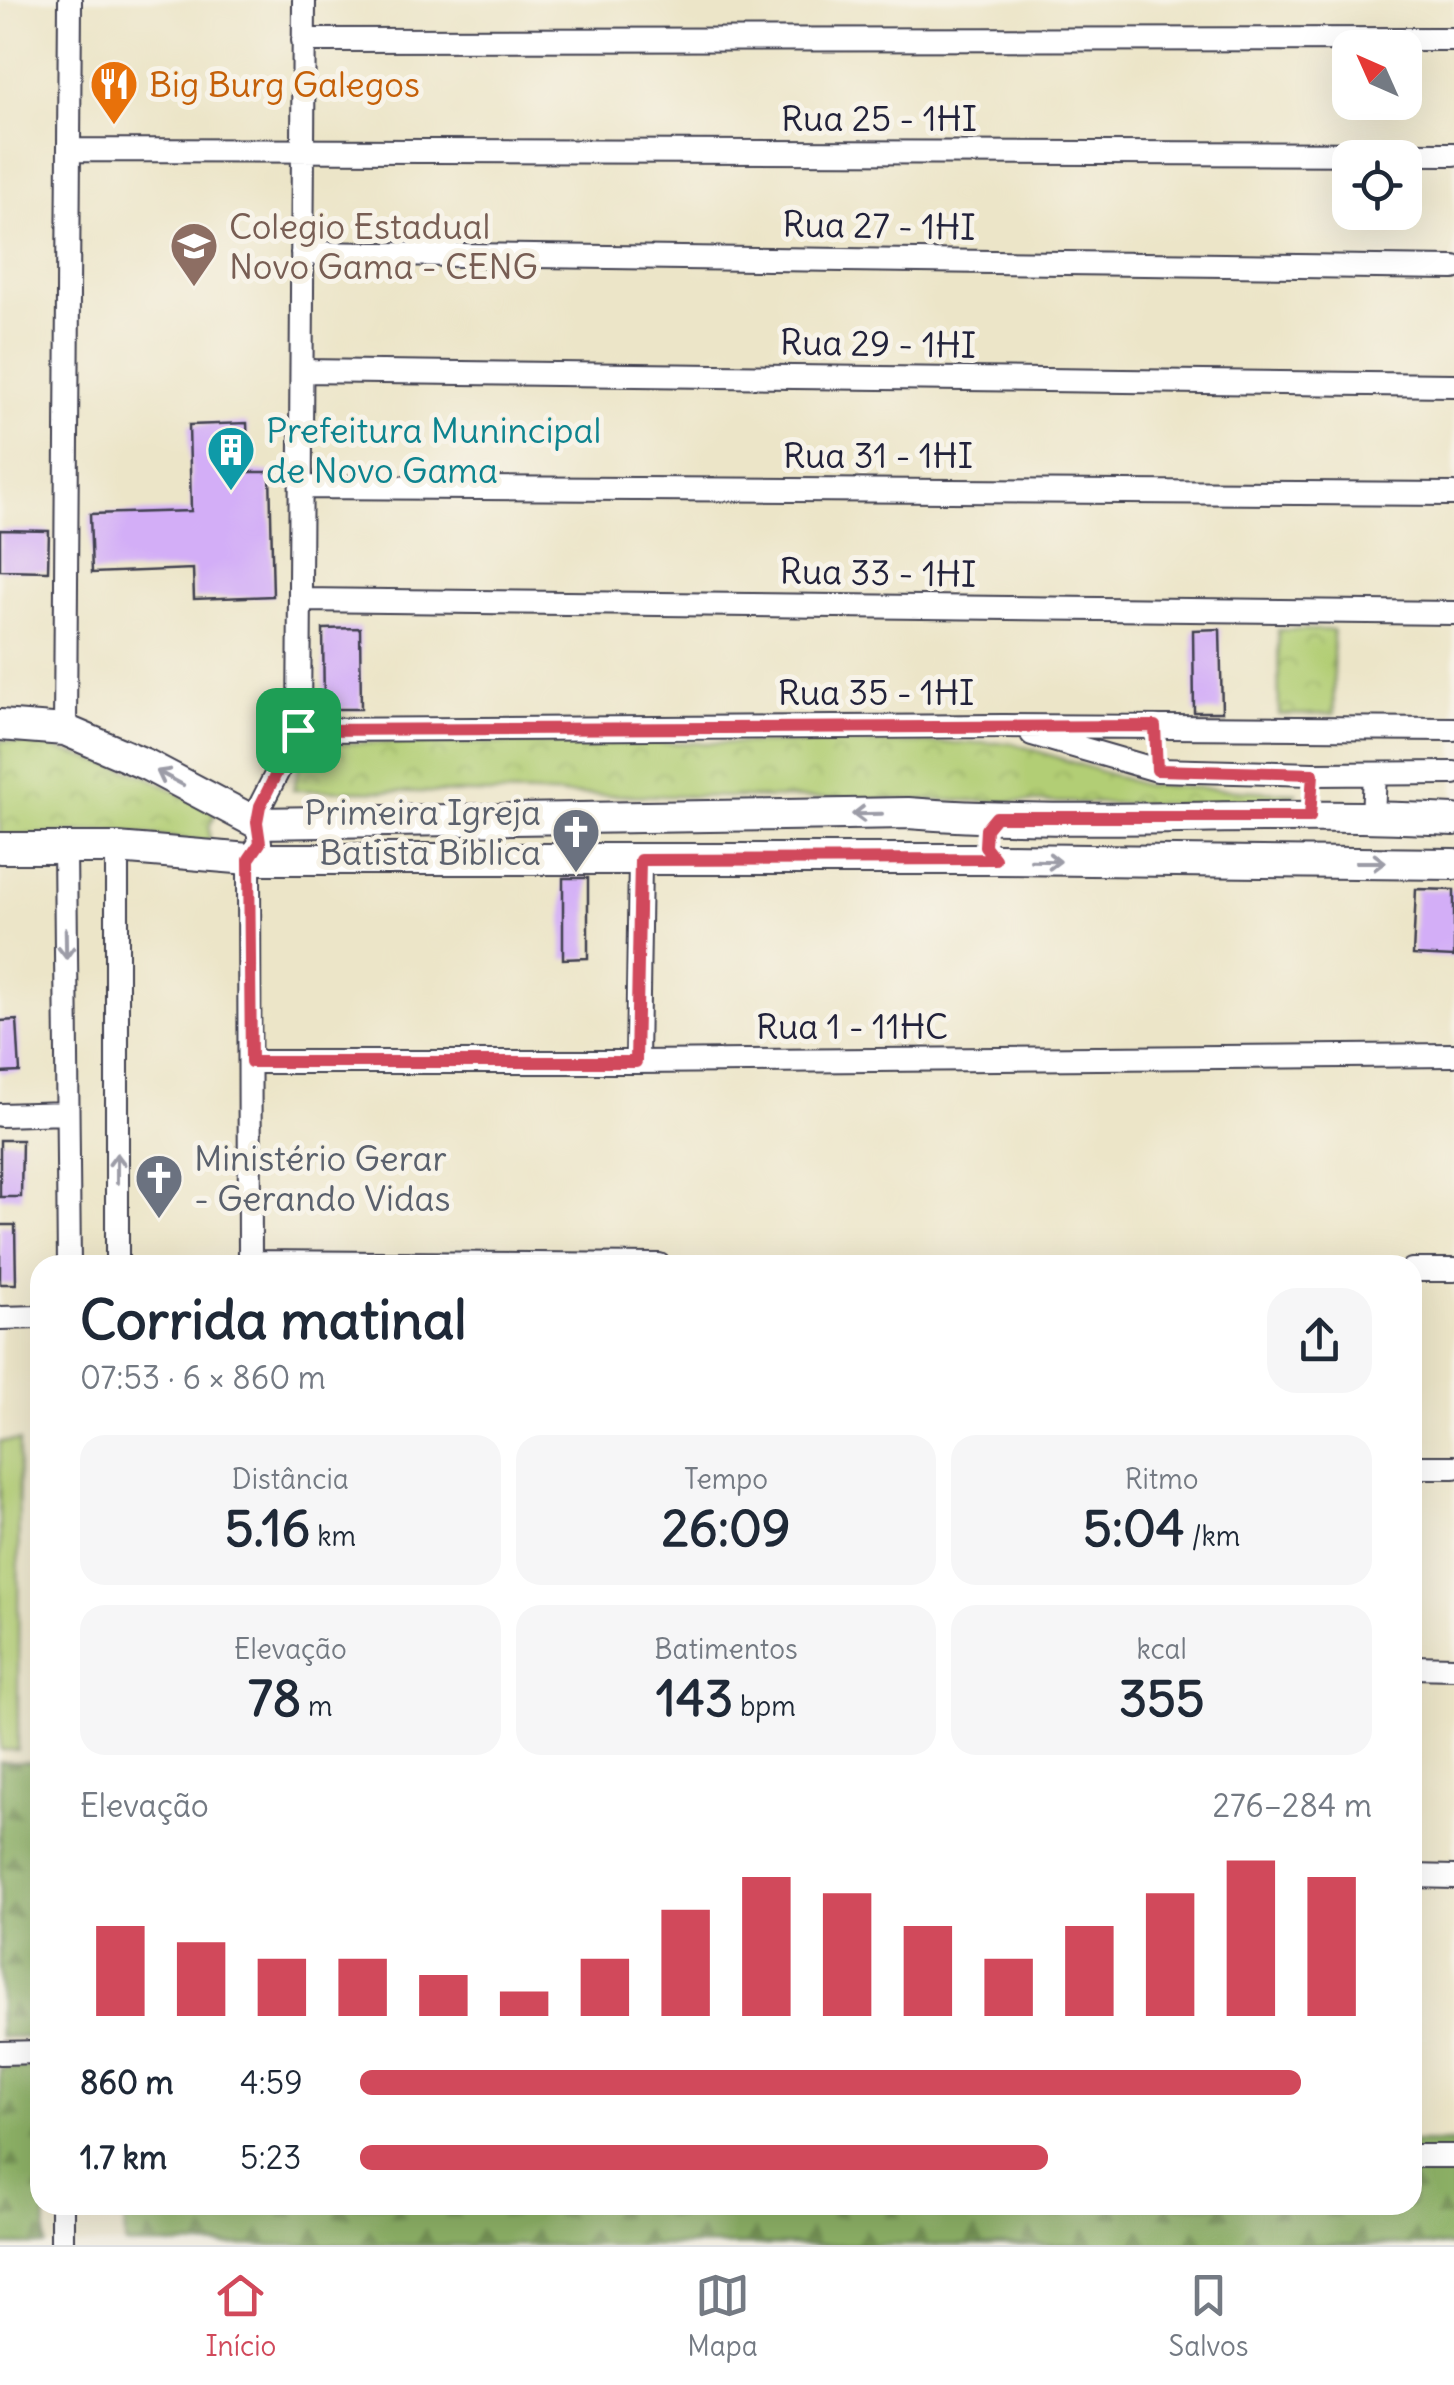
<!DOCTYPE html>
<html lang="pt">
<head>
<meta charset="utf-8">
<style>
	:root { --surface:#fff; --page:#f6f6f7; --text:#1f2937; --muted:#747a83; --line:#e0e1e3; --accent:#d1495b }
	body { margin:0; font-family:Delius,sans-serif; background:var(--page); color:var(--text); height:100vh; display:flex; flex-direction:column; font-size:38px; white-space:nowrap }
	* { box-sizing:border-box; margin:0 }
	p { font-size:32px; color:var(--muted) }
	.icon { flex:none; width:55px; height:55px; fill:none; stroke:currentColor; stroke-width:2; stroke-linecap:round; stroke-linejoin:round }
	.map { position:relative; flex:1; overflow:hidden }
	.drawer { position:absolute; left:30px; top:1255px; width:1392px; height:960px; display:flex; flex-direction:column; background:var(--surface); border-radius:30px; box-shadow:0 10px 40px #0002 }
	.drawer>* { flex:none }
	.needle { width:65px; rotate:315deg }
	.controls { position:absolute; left:1332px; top:30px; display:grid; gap:20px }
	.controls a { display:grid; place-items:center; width:90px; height:90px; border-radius:20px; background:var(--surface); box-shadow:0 10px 40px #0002; font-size:50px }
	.pin { position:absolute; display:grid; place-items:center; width:85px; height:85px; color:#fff; margin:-42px; border-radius:20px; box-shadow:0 5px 15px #0006 }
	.round { display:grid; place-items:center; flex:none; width:105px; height:105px; border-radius:30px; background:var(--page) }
	.overview { display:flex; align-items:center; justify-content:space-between; height:170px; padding:0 50px }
	h1 { font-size:55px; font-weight:800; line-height:75px }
	.figures { display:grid; grid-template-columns:repeat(3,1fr); gap:15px; height:170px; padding:10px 50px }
	.figures div { display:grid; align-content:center; border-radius:25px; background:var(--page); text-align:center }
	.figures b { font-size:50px; font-weight:800 }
	.figures small { font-size:28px; font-weight:400 }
	.figures p { font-size:28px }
	.chart { height:280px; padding:20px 50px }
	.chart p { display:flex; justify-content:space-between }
	.chart svg { width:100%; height:180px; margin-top:10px; stroke:var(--accent); stroke-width:6 }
	ul { padding:0 50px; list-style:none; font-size:32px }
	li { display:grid; grid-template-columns:160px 120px 1fr; align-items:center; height:75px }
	li i { height:25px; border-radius:12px; background:var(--accent) }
	.menu { display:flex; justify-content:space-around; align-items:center; height:140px; border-top:2px solid var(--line); background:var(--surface); font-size:28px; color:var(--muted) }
	.menu a { display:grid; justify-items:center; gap:5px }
	.menu .selected { color:var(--accent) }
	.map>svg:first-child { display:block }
	.forest { fill:url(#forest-firs); stroke:#586a50; stroke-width:2.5 }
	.park { fill:url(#park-crowns); stroke:#6a7858; stroke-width:2.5 }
	.pitch { fill:#b2ce74; stroke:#6a7858; stroke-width:2.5 }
	.building { fill:#d3aef7 }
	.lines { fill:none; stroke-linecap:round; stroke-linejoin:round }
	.street-casing { stroke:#403f50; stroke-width:26 }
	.secondary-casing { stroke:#403f50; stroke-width:34 }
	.street { stroke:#fff; stroke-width:22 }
	.secondary { stroke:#fff; stroke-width:30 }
	.oneway { stroke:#9c9ca7 }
	.route-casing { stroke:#fff; stroke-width:20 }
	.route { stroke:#d1495b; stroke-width:12 }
	.labels { text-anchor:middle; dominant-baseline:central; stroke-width:10; stroke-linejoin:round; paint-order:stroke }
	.food-label { font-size:35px; fill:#c56008; stroke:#f7f3e8; text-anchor:start }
	.street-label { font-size:35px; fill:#22223b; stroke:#f7f3e8 }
	.education-label { font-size:35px; fill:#785e54; stroke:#f7f3e8; text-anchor:start }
	.culture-label { font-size:35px; fill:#0d838f; stroke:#f7f3e8; text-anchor:start }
	.worship-label { font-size:35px; fill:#5b616d; stroke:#f7f3e8; text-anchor:end }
</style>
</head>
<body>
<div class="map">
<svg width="1454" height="2245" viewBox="0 0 1454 2245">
	<defs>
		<pattern id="forest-firs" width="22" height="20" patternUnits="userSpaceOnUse" patternTransform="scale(2.5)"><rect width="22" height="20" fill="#8db166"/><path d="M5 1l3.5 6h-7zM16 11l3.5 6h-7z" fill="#739055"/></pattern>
		<pattern id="park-crowns" width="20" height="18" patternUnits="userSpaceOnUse" patternTransform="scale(2.5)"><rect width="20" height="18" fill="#b2ce74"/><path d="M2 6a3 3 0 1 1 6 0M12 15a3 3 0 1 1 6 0" fill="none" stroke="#99b165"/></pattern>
	</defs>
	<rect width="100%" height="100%" fill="#f7f3e8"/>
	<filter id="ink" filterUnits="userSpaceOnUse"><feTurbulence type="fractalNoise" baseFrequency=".01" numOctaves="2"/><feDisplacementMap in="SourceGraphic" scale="20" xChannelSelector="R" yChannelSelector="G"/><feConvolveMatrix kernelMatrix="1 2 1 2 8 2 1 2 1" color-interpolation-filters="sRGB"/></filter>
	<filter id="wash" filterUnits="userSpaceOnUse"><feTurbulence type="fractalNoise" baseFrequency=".0048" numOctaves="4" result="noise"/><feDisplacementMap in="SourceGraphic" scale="40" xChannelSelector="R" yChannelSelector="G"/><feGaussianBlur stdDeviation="2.25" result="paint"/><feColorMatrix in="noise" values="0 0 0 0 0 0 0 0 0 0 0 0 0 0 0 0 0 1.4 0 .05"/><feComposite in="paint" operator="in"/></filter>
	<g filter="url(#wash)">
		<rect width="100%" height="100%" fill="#ece5c8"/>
		<path class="forest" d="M0,1762H40V2036L0,2037Z
			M40,2067V2205H46L45,2245H0V2068Z
			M1413,2142H1454V2245H125L124,2205H1412Z"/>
		<path class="park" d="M1278,630H1333L1334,714L1279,715Z
			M0,740L50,747L144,775L216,813L209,827L210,842L117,831L0,836Z
			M306,743H1012L1143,785L1296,793L1288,806L293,790Z"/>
		<path class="pitch" d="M0,1441H19L18,1750H0Z"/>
		<g id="blocks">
			<path class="building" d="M247,423L249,472H270L273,596L194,599L193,569L92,573L90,514L191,511L189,425Z
				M0,530L49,531L48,571L0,570Z
				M360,628L361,709H324L323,629Z
				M1220,629L1222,712H1194L1193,630Z
				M563,878H588V958L563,959Z
				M1416,889L1454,890V957L1413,955Z
				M17,1020L20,1072L0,1073V1021Z
				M0,1140H22L21,1197H0Z
				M0,1225H15L16,1284H0Z"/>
		</g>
	</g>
	<g filter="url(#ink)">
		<use href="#blocks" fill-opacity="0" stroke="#403f50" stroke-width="2.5"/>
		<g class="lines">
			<g class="street-casing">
				<path id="street" d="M303,40L1454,39
					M69,150L1454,154
					M302,253L1454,268
					M302,371L1454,385
					M302,487L1454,494
					M300,600L1454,613
					M65,730L70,0
					M299,730L1005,726L1454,729
					M1032,734L1157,770L1313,774L1454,773
					M1373,816L1375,774
					M65,846L69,1265
					M251,1062H637L1454,1055
					M637,1062L640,860
					M0,1115L67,1113
					M250,1262L659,1265
					M117,1265V848
					M250,1265L249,859L260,843L257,823L260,806L299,730L304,0
					M1412,1270H1454
					M0,1318L40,1317
					M1412,1467H1454
					M1412,1667L1454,1668
					M1412,1876L1454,1877
					M0,2053L40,2052
					M1412,2156H1454
					M62,2205V2245"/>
			</g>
			<g class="secondary-casing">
				<path id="secondary" d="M0,725L65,730L147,765L257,823L908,813C1089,827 1272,810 1454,820
					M0,848H117L249,859H995L1454,864"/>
			</g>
			<use href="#street" class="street"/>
			<use href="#secondary" class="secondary"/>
		</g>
		<defs><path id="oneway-shaft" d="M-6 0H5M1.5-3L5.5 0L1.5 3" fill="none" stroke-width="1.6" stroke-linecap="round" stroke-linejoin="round" transform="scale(2.5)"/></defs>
		<g class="oneway">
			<use href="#oneway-shaft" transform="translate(170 778) rotate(-152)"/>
			<use href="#oneway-shaft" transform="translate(867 814) rotate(179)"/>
			<use href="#oneway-shaft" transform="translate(1046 861) rotate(1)"/>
			<use href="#oneway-shaft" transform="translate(1371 862)"/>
			<use href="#oneway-shaft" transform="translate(66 944) rotate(89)"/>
			<use href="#oneway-shaft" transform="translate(117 1168) rotate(-90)"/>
		</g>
	</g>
	<g class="lines" filter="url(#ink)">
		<g class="route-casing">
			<path id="route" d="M1155,726L1157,770L1313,774L1310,817H996L986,829L985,846L995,859L640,860L636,1062H251L249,859L260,843L257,822L260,806L298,730Z"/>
		</g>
		<use href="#route" class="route"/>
	</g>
	<defs>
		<g id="restaurant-pin" transform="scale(2.5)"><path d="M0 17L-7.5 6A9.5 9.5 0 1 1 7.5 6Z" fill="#e8710a" stroke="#f7f3e8"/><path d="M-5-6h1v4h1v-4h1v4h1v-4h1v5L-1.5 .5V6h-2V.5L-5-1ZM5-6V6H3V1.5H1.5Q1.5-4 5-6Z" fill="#fff"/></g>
		<g id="school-pin" transform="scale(2.5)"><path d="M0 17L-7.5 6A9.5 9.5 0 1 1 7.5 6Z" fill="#8d6e63" stroke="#f7f3e8"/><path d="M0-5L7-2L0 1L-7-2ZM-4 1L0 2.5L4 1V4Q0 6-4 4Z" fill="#fff"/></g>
		<g id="building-pin" transform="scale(2.5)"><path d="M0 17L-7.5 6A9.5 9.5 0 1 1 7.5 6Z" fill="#0f9aa8" stroke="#f7f3e8"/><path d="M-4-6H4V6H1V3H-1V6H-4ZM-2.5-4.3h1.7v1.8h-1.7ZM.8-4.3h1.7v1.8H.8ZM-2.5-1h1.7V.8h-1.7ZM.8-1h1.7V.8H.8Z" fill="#fff"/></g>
		<g id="church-pin" transform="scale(2.5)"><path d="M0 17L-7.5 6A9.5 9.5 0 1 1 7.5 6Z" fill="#6b7280" stroke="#f7f3e8"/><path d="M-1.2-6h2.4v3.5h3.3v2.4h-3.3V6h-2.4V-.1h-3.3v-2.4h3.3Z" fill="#fff"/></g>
	</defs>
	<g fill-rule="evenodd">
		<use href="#restaurant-pin" x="114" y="84"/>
		<use href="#school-pin" x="194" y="246"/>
		<use href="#building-pin" x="231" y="450"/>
		<use href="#church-pin" x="576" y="832"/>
		<use href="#church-pin" x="159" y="1178"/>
	</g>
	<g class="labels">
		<g class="food-label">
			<text x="149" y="84">Big Burg Galegos</text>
		</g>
		<g class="street-label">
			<text x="879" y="118">Rua 25 - 1HI</text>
			<text transform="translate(879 225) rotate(1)">Rua 27 - 1HI</text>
			<text transform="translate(878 343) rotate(1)">Rua 29 - 1HI</text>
			<text x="878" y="455">Rua 31 - 1HI</text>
			<text transform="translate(878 572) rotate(1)">Rua 33 - 1HI</text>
			<text x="876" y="692">Rua 35 - 1HI</text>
			<text x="852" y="1026">Rua 1 - 11HC</text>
		</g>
		<g class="education-label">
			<text x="229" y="226">Colegio Estadual<tspan x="229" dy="40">Novo Gama - CENG</tspan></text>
		</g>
		<g class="culture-label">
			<text x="266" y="430">Prefeitura Munincipal<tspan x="266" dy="40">de Novo Gama</tspan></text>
		</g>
		<g class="worship-label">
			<text x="541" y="812">Primeira Igreja<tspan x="541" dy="40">Batista Bíblica</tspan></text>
			<text x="194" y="1158" text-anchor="start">Ministério Gerar<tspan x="194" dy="40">- Gerando Vidas</tspan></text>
		</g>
	</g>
</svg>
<div class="controls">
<a><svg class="needle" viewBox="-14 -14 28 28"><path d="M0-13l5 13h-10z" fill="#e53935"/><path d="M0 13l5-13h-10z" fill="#747a83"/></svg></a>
<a><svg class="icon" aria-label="locate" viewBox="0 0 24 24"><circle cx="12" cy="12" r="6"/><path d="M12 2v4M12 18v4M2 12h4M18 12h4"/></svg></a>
</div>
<div class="pin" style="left:298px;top:730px;background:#1e9e55"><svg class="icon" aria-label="arrive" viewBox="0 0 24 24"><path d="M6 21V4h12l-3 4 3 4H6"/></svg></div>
<section class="drawer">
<div class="overview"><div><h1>Corrida matinal</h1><p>07:53 · 6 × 860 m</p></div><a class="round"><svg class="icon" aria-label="share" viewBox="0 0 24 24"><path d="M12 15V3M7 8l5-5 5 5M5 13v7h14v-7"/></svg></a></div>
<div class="figures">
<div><p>Distância</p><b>5.16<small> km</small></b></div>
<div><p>Tempo</p><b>26:09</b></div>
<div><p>Ritmo</p><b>5:04<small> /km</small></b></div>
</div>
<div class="figures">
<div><p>Elevação</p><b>78<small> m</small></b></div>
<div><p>Batimentos</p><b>143<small> bpm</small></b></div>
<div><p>kcal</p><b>355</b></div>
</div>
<div class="chart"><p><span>Elevação</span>276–284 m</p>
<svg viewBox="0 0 160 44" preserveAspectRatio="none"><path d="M5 44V22M15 44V26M25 44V30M35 44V30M45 44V34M55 44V38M65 44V30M75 44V18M85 44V10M95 44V14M105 44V22M115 44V30M125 44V22M135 44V14M145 44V6M155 44V10"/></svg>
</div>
<ul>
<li><b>860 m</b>4:59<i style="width:93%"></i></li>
<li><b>1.7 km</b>5:23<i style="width:68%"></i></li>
</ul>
</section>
</div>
<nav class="menu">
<a class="selected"><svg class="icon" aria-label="home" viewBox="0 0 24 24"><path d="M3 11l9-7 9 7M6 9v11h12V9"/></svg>Início</a>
<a><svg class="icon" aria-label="map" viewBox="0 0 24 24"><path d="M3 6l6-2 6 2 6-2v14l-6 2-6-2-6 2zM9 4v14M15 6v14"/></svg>Mapa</a>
<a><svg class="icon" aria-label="saved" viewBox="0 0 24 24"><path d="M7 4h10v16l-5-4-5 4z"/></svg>Salvos</a>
</nav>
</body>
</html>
